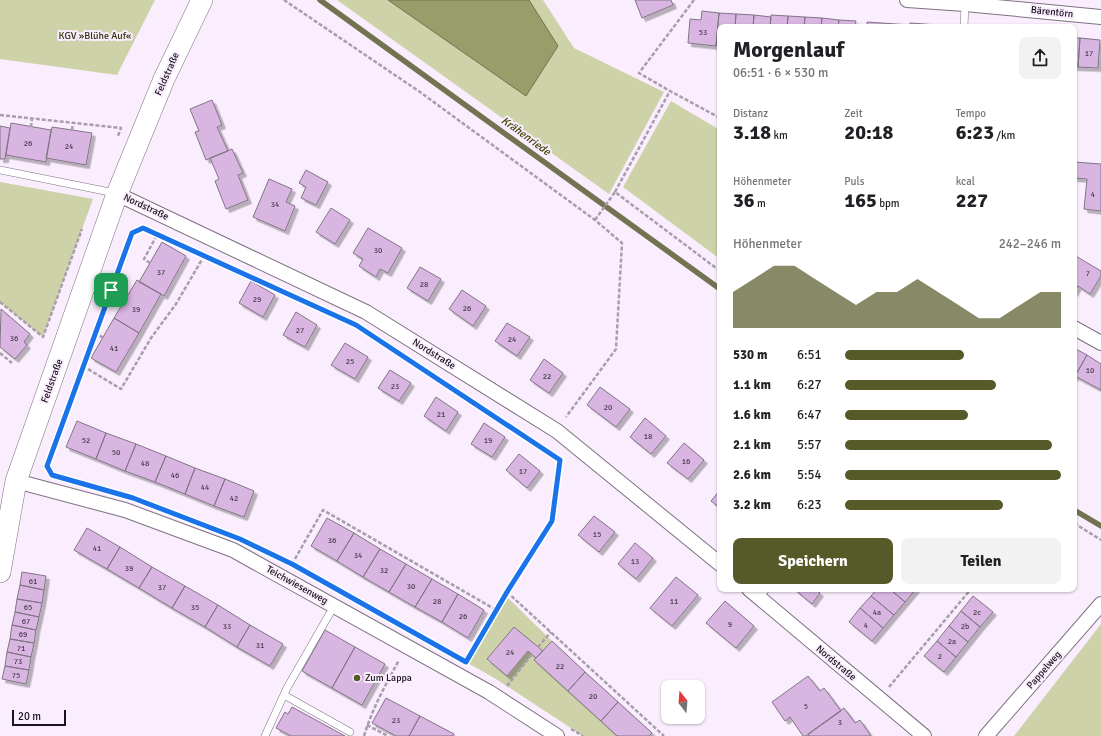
<!DOCTYPE html>
<html lang="de">
<head>
<meta charset="utf-8">
<style>
	:root { --surface:#fff; --page:#f2f2f2; --text:#202124; --muted:#757577; --accent:#565a28 }
	body { margin:0; font-family:Signika,sans-serif; background:var(--page); color:var(--text); height:100vh; display:flex; flex-direction:column; font-size:15px; white-space:nowrap }
	* { box-sizing:border-box; margin:0 }
	p { font-size:13px; color:var(--muted) }
	.icon { flex:none; width:22px; height:22px; fill:none; stroke:currentColor; stroke-width:2; stroke-linecap:round; stroke-linejoin:round }
	.map { position:relative; flex:1; overflow:hidden }
	.drawer { position:absolute; left:717px; top:24px; width:360px; height:568px; display:flex; flex-direction:column; background:var(--surface); border-radius:8px; box-shadow:0 1px 3px #0004 }
	.drawer>* { flex:none }
	.needle { width:26px; rotate:343deg }
	.controls { position:absolute; left:661px; top:680px; display:grid; gap:8px }
	.controls a { display:grid; place-items:center; width:44px; height:44px; border-radius:8px; background:var(--surface); box-shadow:0 1px 3px #0004; font-size:20px }
	.scale { position:absolute; left:12px; bottom:10px; width:54px; box-sizing:border-box; padding-left:4px; border:2px solid #181319; border-top:0; font-size:11px; line-height:14px; white-space:nowrap; color:#181319; -webkit-text-stroke:3px #faedfe; paint-order:stroke }
	.pin { position:absolute; display:grid; place-items:center; width:34px; height:34px; color:#fff; margin:-17px; border-radius:8px; box-shadow:0 2px 6px #0006 }
	.round { display:grid; place-items:center; flex:none; width:42px; height:42px; border-radius:8px; background:var(--page) }
	.overview { display:flex; align-items:center; justify-content:space-between; height:68px; padding:0 16px }
	h1 { font-size:22px; font-weight:700; line-height:30px }
	.figures { display:grid; grid-template-columns:repeat(3,1fr); gap:6px; height:68px; padding:4px 16px }
	.figures div { display:grid; align-content:center }
	.figures b { font-size:20px; font-weight:700 }
	.figures small { font-size:11px; font-weight:400 }
	.figures p { font-size:11px }
	.chart { height:112px; padding:8px 16px }
	.chart p { display:flex; justify-content:space-between }
	.chart svg { width:100%; height:72px; margin-top:4px; fill:var(--accent); opacity:.7 }
	.action { display:flex; gap:8px; margin-top:auto; padding:8px 16px }
	.action a { flex:1; height:46px; border-radius:8px; background:var(--accent); color:#fff; font-size:16px; font-weight:700; line-height:46px; text-align:center }
	.action a+a { background:var(--page); color:var(--text) }
	ul { padding:0 16px; list-style:none; font-size:13px }
	li { display:grid; grid-template-columns:64px 48px 1fr; align-items:center; height:30px }
	li i { height:10px; border-radius:5px; background:var(--accent) }
	.map>svg:first-child { display:block }
	.green { fill:#cdd2a8 }
	.water { fill:#989d69; stroke:#727451 }
	.lines { fill:none; stroke-linecap:round; stroke-linejoin:round }
	.stream { stroke:#727451; stroke-width:5.5 }
	.building { fill:#d9b6e2; stroke:#807584; filter:url(#shadow) }
	.lane-casing { stroke:#7e7281; stroke-width:8 }
	.street-casing { stroke:#7e7281; stroke-width:16 }
	.secondary-casing { stroke:#7e7281; stroke-width:22 }
	.path { stroke:#a89eab; stroke-width:2.5; stroke-dasharray:4 2; stroke-linecap:butt }
	.lane { stroke:#fff; stroke-width:7 }
	.street { stroke:#fff; stroke-width:14 }
	.secondary { stroke:#fff; stroke-width:21 }
	.route-casing { stroke:#fff; stroke-width:8 }
	.route { stroke:#1a73e8; stroke-width:5 }
	.poi-dot { fill:#565a28; stroke:#faedfe; stroke-width:1.5 }
	.labels { text-anchor:middle; dominant-baseline:central; stroke-width:4; stroke-linejoin:round; paint-order:stroke }
	.number-label { font-size:8px; fill:#483c4b }
	.street-label { font-size:10px; fill:#181319; stroke:#faedfe }
	.park-label { font-size:10px; fill:#2f3207; stroke:#faedfe }
	.poi-label { font-size:10px; fill:#181319; stroke:#faedfe; text-anchor:start }
	.water-label { font-size:11px; font-style:italic; fill:#424604; stroke:#faedfe }
</style>
</head>
<body>
<div class="map">
<svg width="1101" height="736" viewBox="0 0 1101 736">
	<defs>
		<filter id="shadow"><feDropShadow dx="3.5" dy="3.5" stdDeviation="0" flood-color="#0004"/></filter>
	</defs>
	<rect width="100%" height="100%" fill="#faedfe"/>
	<path class="green" d="M0,0H155L117,75L0,59Z
		M337,0H543L574,48L664,92L609,194Z
		M671,101L720,130V259L623,187Z
		M0,182L93,199L43,337L0,302Z
		M505,595L552,641L543,651L514,628L487,660L507,676L528,651L536,658L535,660L617,736H583L496,679L466,662Z
		M1101,624V736H1014Z"/>
	<path class="water" d="M388,0H529L558,46L526,96Z"/>
	<g class="lines">
		<path class="stream" d="M320,0L720,289
			M1074,510L1101,526"/>
	</g>
	<path class="building" d="M635,0H671L673,5L642,18Z
		M702,11L719,13L716,46L688,43L690,19L701,20Z
		M719,13L736,14L735,27H720V46H716Z
		M736,14L754,15L753,27H735Z
		M754,15L771,17L770,27H753Z
		M771,15L788,16L787,27H770Z
		M788,16L805,17L804,27H787Z
		M805,17L822,18L821,27H804Z
		M822,18L839,20L838,27H821Z
		M839,20L856,21L855,27H838Z
		M867,22L910,25V27H867Z
		M910,23L952,26V27H910Z
		M1074,38H1080L1078,67H1074Z
		M1080,38L1100,40L1098,68L1078,67Z
		M212,100L222,125L217,127L228,151L206,160L195,132L199,131L190,109Z
		M11,123L51,130L46,162L6,155Z
		M0,126L10,128L5,159H0Z
		M52,127L92,133L86,165L46,158Z
		M232,149L243,173L238,175L248,200L226,209L215,181L219,179L210,158Z
		M1074,162L1101,164V211L1084,209L1087,179L1074,178Z
		M306,170L328,182L316,205L301,198L306,187L299,183Z
		M269,179L292,189L286,202L295,206L285,231L253,217Z
		M331,208L350,220L335,244L316,232Z
		M368,228L402,248L388,273L380,269L376,277L359,266L363,259L353,253Z
		M162,242L186,256L164,296L139,282Z
		M1074,255L1101,271V276L1090,294L1078,286L1074,293Z
		M420,267L441,279L428,301L407,288Z
		M137,280L161,294L139,333L114,318Z
		M251,281L275,295L263,317L239,303Z
		M462,290L486,306L473,326L449,309Z
		M1,309L30,334L24,342L27,345L15,359L0,347Z
		M296,312L317,325L305,347L283,335Z
		M114,318L139,333L116,372L91,358Z
		M507,323L530,337L517,356L495,341Z
		M345,343L368,357L355,379L331,365Z
		M1074,348L1087,355L1074,378Z
		M1087,355L1101,364V390L1075,376Z
		M544,359L563,373L549,393L530,380Z
		M390,370L411,383L399,401L378,388Z
		M600,387L630,409L616,427L587,405Z
		M436,397L458,412L446,431L424,416Z
		M645,418L666,436L651,454L630,437Z
		M77,421L106,433L96,459L66,447Z
		M484,423L505,437L492,457L471,444Z
		M106,433L136,444L125,471L96,459Z
		M684,443L704,460L688,479L667,463Z
		M136,444L166,456L155,482L125,471Z
		M519,454L540,471L527,488L506,470Z
		M166,456L195,468L185,494L155,482Z
		M195,468L225,479L214,506L185,494Z
		M225,479L254,491L244,517L214,506Z
		M720,490V508L711,501Z
		M594,516L615,532L599,552L578,535Z
		M327,518L354,533L337,561L311,546Z
		M87,528L120,547L107,569L74,550Z
		M354,533L380,549L363,577L337,561Z
		M635,543L653,558L636,579L618,564Z
		M120,547L152,567L139,588L107,569Z
		M380,549L406,564L389,592L363,577Z
		M406,564L432,579L415,607L389,592Z
		M152,567L185,586L172,608L139,588Z
		M22,572L46,576L44,590L20,585Z
		M676,577L698,595L672,626L650,608Z
		M432,579L458,594L442,622L415,607Z
		M20,585L44,590L42,603L17,599Z
		M185,586L218,605L205,627L172,608Z
		M794,589H815L820,593L812,604Z
		M877,589H890L905,602L894,615L871,596Z
		M890,589H916L905,602Z
		M458,594L484,610L468,638L442,622Z
		M871,596L894,615L883,628L860,608Z
		M973,596L993,612L980,627L961,611Z
		M17,599L42,603L39,617L15,612Z
		M725,601L754,626L736,648L706,623Z
		M218,605L250,625L237,647L205,627Z
		M860,608L883,628L872,641L849,622Z
		M961,611L980,627L968,642L949,626Z
		M15,612L39,617L36,630L12,625Z
		M12,625L36,630L34,643L10,639Z
		M250,625L283,644L270,666L237,647Z
		M949,626L968,642L956,657L937,641Z
		M514,627L543,651L536,658L528,651L507,676L487,659Z
		M325,630L355,647L332,688L302,671Z
		M10,639L34,643L31,657L7,652Z
		M552,641L585,672L568,691L534,660Z
		M937,641L956,657L944,672L924,656Z
		M355,647L385,664L362,705L332,688Z
		M7,652L31,657L29,670L5,666Z
		M5,666L29,670L26,684L2,679Z
		M585,672L618,702L601,721L568,691Z
		M808,676L820,691L824,688L841,711L806,736H803L790,717L785,721L772,702Z
		M386,698L420,716L409,736H396L372,723Z
		M618,702L652,733L649,736H617L601,721Z
		M292,707L345,736H291L276,728L285,712L288,714Z
		M844,708L855,723L860,720L871,736H809L808,734Z
		M420,716L454,734L453,736H409Z"/>
	<g class="lines">
		<g class="lane-casing">
			<path id="lane" d="M964,27L965,4
				M0,170L115,193
				M759,597L766,589
				M284,695L350,732
				M265,736L287,688L334,606"/>
		</g>
		<g class="street-casing">
			<path id="street" d="M907,0L965,4L1101,17
				M117,194L366,312L557,431L720,564
				M1074,328L1101,343
				M16,481L125,510L233,550L489,692L557,736
				M749,589L924,736
				M986,736L1101,604"/>
		</g>
		<g class="secondary-casing">
			<path id="secondary" d="M0,572L16,481L117,194L164,79L202,0"/>
		</g>
		<path class="path" d="M284,0L420,92L595,220L622,243L616,349L566,417
			M694,0L639,73L670,91L720,118
			M0,115L121,128L118,136
			M31,127L32,118
			M72,130L73,122
			M615,192L670,91
			M595,220L615,192L720,271
			M150,263L144,259L157,235
			M111,289L126,299
			M0,302L43,337L82,229
			M95,332L103,338
			M0,353L12,363
			M404,356L560,460L553,521L507,592L466,662
			M83,366L121,389L151,338L176,304L204,256
			M51,473L47,466L132,233L143,228L258,280
			M1074,523L1101,540
			M292,564L323,510L496,610
			M507,592L664,736
			M538,647L551,632
			M507,686L532,654
			M889,687L971,589
			M367,725L388,736
			M571,729L583,736
			M364,736C372,709 386,684 399,660"/>
		<use href="#lane" class="lane"/>
		<use href="#street" class="street"/>
		<use href="#secondary" class="secondary"/>
	</g>
	<g class="lines">
		<g class="route-casing">
			<path id="route" d="M143,228L356,325L560,460L552,521L507,592L466,662L292,564L240,539L133,498L52,475L47,466L132,233Z"/>
		</g>
		<use href="#route" class="route"/>
	</g>
	<circle class="poi-dot" cx="357" cy="678" r="4"/>
	<g class="labels">
		<g class="number-label">
			<text x="703" y="32">53</text>
			<text x="1089" y="53">17</text>
			<text x="28" y="143">26</text>
			<text x="69" y="146">24</text>
			<text x="1093" y="194">4</text>
			<text x="275" y="204">34</text>
			<text x="378" y="250">30</text>
			<text x="161" y="272">37</text>
			<text x="1088" y="273">7</text>
			<text x="424" y="284">28</text>
			<text x="257" y="299">29</text>
			<text x="467" y="308">26</text>
			<text x="136" y="309">39</text>
			<text x="300" y="330">27</text>
			<text x="14" y="338">36</text>
			<text x="512" y="339">24</text>
			<text x="114" y="348">41</text>
			<text x="350" y="361">25</text>
			<text x="1090" y="370">10</text>
			<text x="547" y="376">22</text>
			<text x="395" y="386">23</text>
			<text x="608" y="407">20</text>
			<text x="441" y="414">21</text>
			<text x="648" y="436">18</text>
			<text x="86" y="440">52</text>
			<text x="488" y="440">19</text>
			<text x="116" y="452">50</text>
			<text x="686" y="461">16</text>
			<text x="145" y="463">48</text>
			<text x="523" y="471">17</text>
			<text x="175" y="475">46</text>
			<text x="205" y="487">44</text>
			<text x="234" y="498">42</text>
			<text x="597" y="534">15</text>
			<text x="332" y="540">36</text>
			<text x="97" y="548">41</text>
			<text x="358" y="555">34</text>
			<text x="635" y="561">13</text>
			<text x="129" y="568">39</text>
			<text x="384" y="570">32</text>
			<text x="33" y="581">61</text>
			<text x="411" y="586">30</text>
			<text x="162" y="587">37</text>
			<text x="437" y="601">28</text>
			<text x="674" y="601">11</text>
			<text x="28" y="607">65</text>
			<text x="195" y="607">35</text>
			<text x="877" y="612">4a</text>
			<text x="977" y="612">2c</text>
			<text x="463" y="616">26</text>
			<text x="26" y="621">67</text>
			<text x="730" y="624">9</text>
			<text x="866" y="625">4</text>
			<text x="227" y="626">33</text>
			<text x="965" y="626">2b</text>
			<text x="23" y="634">69</text>
			<text x="952" y="641">2a</text>
			<text x="260" y="645">31</text>
			<text x="21" y="648">71</text>
			<text x="510" y="652">24</text>
			<text x="940" y="656">2</text>
			<text x="18" y="661">73</text>
			<text x="560" y="666">22</text>
			<text x="16" y="675">75</text>
			<text x="593" y="696">20</text>
			<text x="806" y="706">5</text>
			<text x="396" y="720">23</text>
			<text x="840" y="722">3</text>
		</g>
		<g class="street-label">
			<text transform="translate(1052 12) rotate(6)">Bärentörn</text>
			<text transform="translate(167 74) rotate(-66)">Feldstraße</text>
			<text transform="translate(146 207) rotate(25)">Nordstraße</text>
			<text transform="translate(434 354) rotate(32)">Nordstraße</text>
			<text transform="translate(52 381) rotate(-70)">Feldstraße</text>
			<text transform="translate(297 585) rotate(29)">Teichwiesenweg</text>
			<text transform="translate(836 663) rotate(40)">Nordstraße</text>
			<text transform="translate(1044 670) rotate(-49)">Pappelweg</text>
		</g>
		<g class="park-label">
			<text x="95" y="36">KGV »Blühe Auf«</text>
		</g>
		<g class="poi-label">
			<text x="365" y="678">Zum Lappa</text>
		</g>
		<g class="water-label">
			<text transform="translate(526 136) rotate(36)">Krähenriede</text>
		</g>
	</g>
</svg>
<div class="controls">
<a><svg class="needle" viewBox="-14 -14 28 28"><path d="M0-13l5 13h-10z" fill="#e53935"/><path d="M0 13l5-13h-10z" fill="#757577"/></svg></a>
</div>
<div class="scale">20 m</div>
<div class="pin" style="left:111px;top:290px;background:#1e9e55"><svg class="icon" aria-label="arrive" viewBox="0 0 24 24"><path d="M6 21V4h12l-3 4 3 4H6"/></svg></div>
<section class="drawer">
<div class="overview"><div><h1>Morgenlauf</h1><p>06:51 · 6 × 530 m</p></div><a class="round"><svg class="icon" aria-label="share" viewBox="0 0 24 24"><path d="M12 15V3M7 8l5-5 5 5M5 13v7h14v-7"/></svg></a></div>
<div class="figures">
<div><p>Distanz</p><b>3.18<small> km</small></b></div>
<div><p>Zeit</p><b>20:18</b></div>
<div><p>Tempo</p><b>6:23<small> /km</small></b></div>
</div>
<div class="figures">
<div><p>Höhenmeter</p><b>36<small> m</small></b></div>
<div><p>Puls</p><b>165<small> bpm</small></b></div>
<div><p>kcal</p><b>227</b></div>
</div>
<div class="chart"><p><span>Höhenmeter</span>242–246 m</p>
<svg viewBox="0 0 160 44" preserveAspectRatio="none"><path d="M0 44V22L10 14L20 6L30 6L40 14L50 22L60 30L70 22L80 22L90 14L100 22L110 30L120 38L130 38L140 30L150 22L160 22V44z"/></svg>
</div>
<ul>
<li><b>530 m</b>6:51<i style="width:55%"></i></li>
<li><b>1.1 km</b>6:27<i style="width:70%"></i></li>
<li><b>1.6 km</b>6:47<i style="width:57%"></i></li>
<li><b>2.1 km</b>5:57<i style="width:96%"></i></li>
<li><b>2.6 km</b>5:54<i style="width:100%"></i></li>
<li><b>3.2 km</b>6:23<i style="width:73%"></i></li>
</ul>
<div class="action"><a>Speichern</a><a>Teilen</a></div>
</section>
</div>
</body>
</html>
